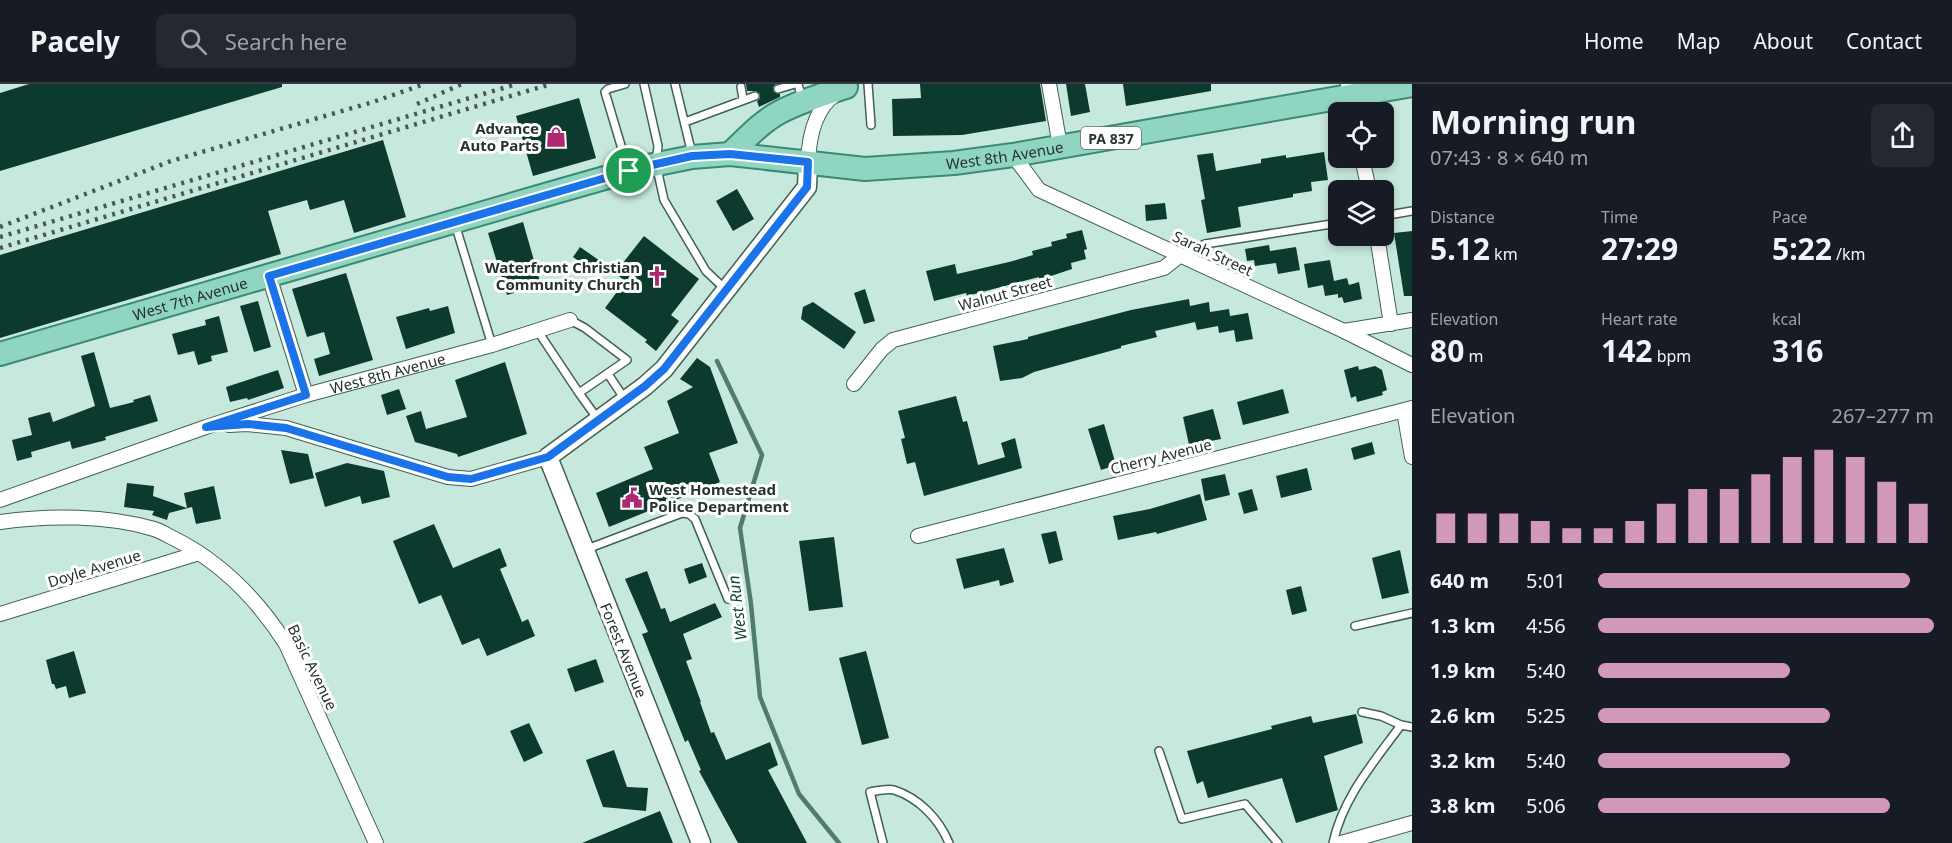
<!DOCTYPE html>
<html lang="en">
<head>
<meta charset="utf-8">
<style>
	:root { --surface:#171b24; --page:#242831; --text:#f1f3f6; --muted:#9ea1a6; --line:#363941; --accent:#d298ba }
	body { margin:0; font-family:"Noto Sans",sans-serif; background:var(--page); color:var(--text); height:100vh; display:flex; flex-direction:column; font-size:22px; white-space:nowrap }
	* { box-sizing:border-box; margin:0 }
	p { font-size:20px; color:var(--muted) }
	.icon { flex:none; width:33px; height:33px; fill:none; stroke:currentColor; stroke-width:2; stroke-linecap:round; stroke-linejoin:round }
	.map { position:relative; flex:1; overflow:hidden }
	.side { display:flex; flex-direction:column; background:var(--surface); width:540px }
	.side>* { flex:none }
	.tools { position:absolute; left:1328px; top:18px; display:grid; gap:12px }
	.tools a { display:grid; place-items:center; width:66px; height:66px; border-radius:9px; background:var(--surface); box-shadow:0 3px 9px #0003; font-size:30px }
	.pin { position:absolute; display:grid; place-items:center; width:51px; height:51px; color:#fff; margin:-26px; border:3px solid #fff; border-radius:50%; box-shadow:0 2px 6px #0007 }
	.round { display:grid; place-items:center; flex:none; width:63px; height:63px; border-radius:9px; background:var(--page) }
	.headline { display:flex; align-items:center; justify-content:space-between; height:102px; padding:0 18px }
	h1 { font-size:33px; font-weight:700; line-height:45px }
	.metrics { display:grid; grid-template-columns:repeat(3,1fr); gap:9px; height:102px; padding:6px 18px }
	.metrics div { display:grid; align-content:center }
	.metrics b { font-size:30px; font-weight:700 }
	.metrics small { font-size:16px; font-weight:400 }
	.metrics p { font-size:16px }
	.chart { height:168px; padding:12px 18px }
	.chart p { display:flex; justify-content:space-between }
	.chart svg { width:100%; height:108px; margin-top:6px; stroke:var(--accent); stroke-width:6 }
	ul { padding:0 18px; list-style:none; font-size:20px }
	li { display:grid; grid-template-columns:96px 72px 1fr; align-items:center; height:45px }
	li i { height:15px; border-radius:8px; background:var(--accent) }
	header { display:flex; align-items:center; gap:36px; box-sizing:border-box; height:84px; padding:0 30px; background:var(--surface); border-bottom:2px solid var(--line) }
	header strong { font-size:28px }
	nav { display:flex; gap:33px; margin-inline-start:auto; font-size:21px }
	.search { width:420px; height:54px; background:var(--page); display:flex; align-items:center; gap:15px; box-sizing:border-box; padding:0 21px; border-radius:9px; color:var(--muted); font-size:22px }
	main { display:flex; flex:1; min-height:0 }
	.map>svg:first-child { display:block }
	.lines { fill:none; stroke-linecap:round; stroke-linejoin:round }
	.stream { stroke:#507b6d; stroke-width:4.5 }
	.building { fill:#0d3a2f }
	.service-casing { stroke:#426056; stroke-width:10 }
	.minor-casing { stroke:#426056; stroke-width:16 }
	.tertiary-casing { stroke:#426056; stroke-width:21 }
	.primary-casing { stroke:#3b8a75; stroke-width:26 }
	.service { stroke:#fff; stroke-width:7 }
	.minor { stroke:#fff; stroke-width:14 }
	.tertiary { stroke:#fff; stroke-width:18 }
	.primary { stroke:#90d5c2; stroke-width:22 }
	.rail { stroke:#485953; stroke-width:4.5; stroke-dasharray:3 6; stroke-linecap:butt }
	.route-casing { stroke:#fff; stroke-width:12 }
	.route { stroke:#1a73e8; stroke-width:8 }
	.labels { text-anchor:middle; dominant-baseline:central; stroke-width:6; stroke-linejoin:round; paint-order:stroke }
	.shield { fill:#fff; stroke:#67706d; stroke-width:1.5 }
	.shield-label { font-size:14px; font-weight:bold; fill:#26332f }
	.poi-label { font-size:15px; font-weight:bold; fill:#26332f; stroke:#fff; text-anchor:end }
	.street-label { font-size:15px; fill:#26332f; stroke:#fff }
	.water-label { font-size:16px; font-style:italic; fill:#164739; stroke:#fff }
</style>
</head>
<body>
<header>
<strong>Pacely</strong>
<div class="search"><svg class="icon" aria-label="search" viewBox="0 0 24 24"><circle cx="10" cy="10" r="6"/><path d="M15 15l6 6"/></svg>Search here</div>
<nav><a>Home</a><a>Map</a><a>About</a><a>Contact</a></nav>
</header>
<main>
<div class="map">
<svg width="1412" height="759" viewBox="0 0 1412 759">
	<rect width="100%" height="100%" fill="#c7e8dd"/>
	<g class="lines">
		<path class="stream" d="M717,277L762,371L740,444L751,520L760,613L799,710L839,759"/>
	</g>
	<path class="building" d="M29,0H282V3L0,87V9Z
		M746,0H776L773,3V7L780,10V13L759,23L757,17L760,14V10L756,7H747Z
		M920,0H1040L1046,37L962,51L893,52L892,15L921,14Z
		M1066,0H1085L1090,28L1071,32Z
		M1123,0H1211V7L1126,22Z
		M579,14L596,74L533,92L516,32Z
		M383,56L406,133L354,149L344,116L310,126L307,116L268,127L281,170L0,254V171Z
		M1324,68L1328,96L1311,98L1312,107L1293,110V113L1238,123L1241,143L1207,149L1201,116L1205,115L1197,71L1213,69L1216,87L1261,79V75L1286,71V74Z
		M737,105L754,135L733,147L716,117Z
		M1165,119L1167,135L1146,137L1145,121Z
		M523,138L541,201L507,211L488,149Z
		M1082,146L1087,165L1084,166L1086,175L1071,179L1072,185L1039,196V193L967,212L966,209L934,217L926,187L955,180L957,190L1009,178L1033,171L1032,167L1052,162L1051,158L1067,154L1066,150Z
		M1412,147V212H1404L1394,149Z
		M644,152L699,195L671,231L679,237L656,267L645,258L647,256L605,224L625,197L615,189Z
		M1269,161L1270,167L1296,163L1300,186L1278,190L1276,179L1255,182L1254,176L1247,177L1245,165Z
		M580,163L603,179L596,189L573,173Z
		M1330,176L1334,197L1347,194L1349,201L1359,198L1362,215L1344,219L1342,213L1338,214V210L1325,212L1323,201L1308,204L1304,180Z
		M346,189L373,276L319,292L314,275L330,270L324,248L307,253L292,205Z
		M865,205L875,237L864,240L854,209Z
		M1189,215L1190,222L1209,218L1210,228L1229,225L1230,232L1248,229L1253,255L1236,258L1234,246L1219,249L1218,242L1197,246L1195,238L1155,247L1157,253L1121,262V264L1034,288L1022,294L1000,297L993,262L1028,255V253L1043,249L1131,226Z
		M258,217L271,263L254,268L240,222Z
		M813,218L856,248L844,265L801,235L803,223Z
		M448,222L455,249L406,265L396,233L429,224L430,227Z
		M219,232L228,268L211,272L212,277L198,281L194,267L178,271L172,250L206,241L205,236Z
		M94,268L110,324L134,318L133,316L150,311L158,337L105,353L106,356L72,365L70,357L31,368L32,373L17,377L12,356L32,351L28,334L50,328L53,338L95,322L81,272Z
		M697,274L710,283L738,359L709,369L720,398L609,443L596,409L653,385L644,363L679,349L667,317L693,303L680,295Z
		M505,278L527,350L458,373L457,370L415,358L406,332L421,327L426,345L467,333L455,296Z
		M1358,282L1359,286L1375,282L1382,286L1387,306L1382,308L1383,311L1357,318L1356,312L1351,314L1344,286Z
		M278,286L284,304L248,316L247,314L230,318L226,303Z
		M399,305L406,325L387,331L381,311Z
		M1283,305L1289,329L1243,341L1237,318Z
		M956,312L963,338L967,337L978,381L1005,373L1001,359L1015,354L1022,384L924,412L915,378L907,380L901,355L905,354L898,327Z
		M1213,325L1221,355L1189,361L1183,333Z
		M1104,340L1116,381L1101,386L1088,345Z
		M1372,358L1375,370L1354,376L1351,364Z
		M281,366L308,370L314,394L290,400Z
		M347,379L384,387L390,413L362,420L360,412L325,423L315,389Z
		M1307,384L1312,406L1281,414L1276,392Z
		M1225,390L1230,411L1205,417L1201,395Z
		M127,399L154,402L153,412L187,424L184,409L214,402L221,435L196,440L192,423L169,429L167,436L152,431L154,427L124,423Z
		M1252,405L1258,426L1244,430L1238,409Z
		M1200,410L1207,436L1157,450L1156,448L1118,456L1113,432L1150,425Z
		M434,440L453,484L500,464L507,482L500,485L522,538L528,535L535,552L487,572L479,554L462,561L441,511L419,520L393,457Z
		M1056,447L1063,476L1049,480L1041,450Z
		M834,453L843,523L809,527L799,457Z
		M1004,464L1014,498L1000,502L999,496L964,505L956,475Z
		M1400,466L1409,509L1382,515L1372,474Z
		M702,479L707,493L689,500L684,485Z
		M647,487L661,525L665,524L670,538L715,519L722,533L683,550L692,575L686,577L701,618H700L711,649L714,648L726,676L770,658L778,681L768,686L807,759H738L699,687L701,686L688,656L685,658L642,550L648,548L625,495Z
		M1301,502L1307,527L1292,531L1286,506Z
		M74,567L86,609L69,614L66,602L56,605L54,600H52L46,576Z
		M866,567L889,654L862,661L839,574Z
		M596,575L604,598L575,608L567,585Z
		M1356,630L1363,659L1324,672L1338,726L1296,739L1282,694L1208,714L1203,697L1197,700L1187,667L1272,645L1271,642L1311,632L1313,639Z
		M529,639L543,669L524,678L510,647Z
		M614,666L627,703L648,704L646,727L603,723L586,676Z
		M660,727L673,759H582Z"/>
	<g class="lines">
		<g class="service-casing">
			<path id="service" d="M625,0L608,5L605,8L628,85
				M644,0L658,62L656,80L664,116L706,187L724,204
				M675,0L692,70
				M798,0L802,15
				M868,0L871,41
				M741,3L743,15
				M778,5L795,0
				M685,38L755,12
				M1383,132L1412,127
				M455,140L492,261
				M1182,171L1205,160L1338,139
				M570,236L585,244L627,276L579,309L597,334
				M537,246L579,309
				M608,290L624,314
				M587,465L682,429L689,430L695,435L728,515
				M1355,542L1412,529
				M1362,628L1381,632L1401,641
				M1159,667L1182,735L1245,720L1278,759
				M883,759L870,708C877,707 887,704 894,706C919,714 939,735 949,759
				M1333,759C1343,713 1374,678 1401,641L1412,643"/>
		</g>
		<g class="minor-casing">
			<g id="minor">
				<path d="M1049,0L1060,62"/>
				<path d="M1348,0L1353,28"/>
				<path d="M1013,71L1039,106L1344,247L1412,281"/>
				<path d="M1362,74L1369,106"/>
				<path d="M808,78C809,53 814,25 836,10"/>
				<path d="M1377,152L1391,240"/>
				<path d="M269,192L306,311"/>
				<path d="M1344,247L1412,236"/>
				<path d="M854,300L882,265L893,256L1164,184L1179,172"/>
				<path d="M1404,327L1412,373"/>
				<path d="M229,341L247,340L286,344L448,393L471,395L548,373"/>
				<path id="s1" d="M0,416L206,343L306,311L492,261L570,236"/>
				<path d="M0,438C47,431 108,431 154,445C161,447 168,452 175,455C222,479 258,516 286,560L376,759"/>
				<path d="M918,452L1412,324"/>
				<path d="M0,530L199,469"/>
				<path d="M1341,759L1412,739"/>
			</g>
		</g>
		<g class="tertiary-casing">
			<path id="tertiary" d="M701,759L548,373L645,302L664,285L807,103L808,78"/>
		</g>
		<g class="primary-casing">
			<g id="primary">
				<path d="M730,70C746,55 761,38 780,28C801,17 824,10 846,3"/>
				<path id="s2" d="M0,270L545,111L643,83L692,73L730,70L865,85L954,79L1013,71L1412,1"/>
			</g>
		</g>
		<use href="#service" class="service"/>
		<use href="#minor" class="minor"/>
		<use href="#tertiary" class="tertiary"/>
		<use href="#primary" class="primary"/>
		<path class="rail" d="M417,20L462,0
			M0,143L171,77L373,18L424,0
			M0,153L517,0
			M0,164L551,0"/>
	</g>
	<g class="lines">
		<g class="route-casing">
			<path id="route" d="M730,70L808,78L807,103L664,285L645,302L548,373L471,395L448,393L286,344L248,340L206,343L306,311L269,192L643,83L692,72Z"/>
		</g>
		<use href="#route" class="route"/>
	</g>
	<defs>
		<g id="shop-bare" transform="scale(1.62)"><path d="M-5-2.5h2.3a2.7 3.5 0 0 1 5.4 0H5L5.5 6h-11ZM-1.5-2.5h3a1.5 2.3 0 0 0-3 0Z" fill="#ad2871" stroke="#fff" stroke-width="2.5" paint-order="stroke"/></g>
		<g id="church-bare" transform="scale(1.62)"><path d="M-1.2-6h2.4v3.5h3.3v2.4h-3.3V6h-2.4V-.1h-3.3v-2.4h3.3Z" fill="#ad2871" stroke="#fff" stroke-width="2.5" paint-order="stroke"/></g>
		<g id="civic-bare" transform="scale(1.62)"><path d="M-.6-6.5H3V-4.5H.6V-3L4-1V1h2V6H-6V1h2V-1L-.6-3ZM-1.2 2.5V6h2.4V2.5Z" fill="#ad2871" stroke="#fff" stroke-width="2.5" paint-order="stroke"/></g>
	</defs>
	<g fill-rule="evenodd">
		<use href="#shop-bare" x="556" y="53"/>
		<use href="#church-bare" x="657" y="192"/>
		<use href="#civic-bare" x="632" y="414"/>
	</g>
	<g class="labels">
		<rect class="shield" x="1081" y="43" width="60" height="22" rx="4.5"/>
		<g class="shield-label">
			<text x="1111" y="54">PA 837</text>
		</g>
		<g class="poi-label">
			<text x="539" y="44">Advance<tspan x="539" dy="17">Auto Parts</tspan></text>
			<text x="640" y="183">Waterfront Christian<tspan x="640" dy="17">Community Church</tspan></text>
			<text x="649" y="405" text-anchor="start">West Homestead<tspan x="649" dy="17">Police Department</tspan></text>
		</g>
		<g class="street-label">
			<text stroke="none"><textPath href="#s2" startOffset="1034">West 8th Avenue</textPath></text>
			<text transform="translate(1213 169) rotate(25)">Sarah Street</text>
			<text transform="translate(1005 209) rotate(-15)">Walnut Street</text>
			<text stroke="none"><textPath href="#s2" startOffset="198">West 7th Avenue</textPath></text>
			<text stroke="none"><textPath href="#s1" startOffset="408">West 8th Avenue</textPath></text>
			<text transform="translate(1161 372) rotate(-14)">Cherry Avenue</text>
			<text transform="translate(94 484) rotate(-17)">Doyle Avenue</text>
			<text transform="translate(624 566) rotate(68)">Forest Avenue</text>
			<text transform="translate(313 583) rotate(64)">Basic Avenue</text>
		</g>
		<g class="water-label">
			<text transform="translate(737 524) rotate(-97)">West Run</text>
		</g>
	</g>
</svg>
<div class="tools">
<a><svg class="icon" aria-label="locate" viewBox="0 0 24 24"><circle cx="12" cy="12" r="6"/><path d="M12 2v4M12 18v4M2 12h4M18 12h4"/></svg></a>
<a><svg class="icon" aria-label="layers" viewBox="0 0 24 24"><path d="M12 4l9 5-9 5-9-5zM3 14l9 5 9-5"/></svg></a>
</div>
<div class="pin" style="left:629px;top:87px;background:#1e9e55"><svg class="icon" aria-label="arrive" viewBox="0 0 24 24"><path d="M6 21V4h12l-3 4 3 4H6"/></svg></div>
</div>
<section class="side">
<div class="headline"><div><h1>Morning run</h1><p>07:43 · 8 × 640 m</p></div><a class="round"><svg class="icon" aria-label="share" viewBox="0 0 24 24"><path d="M12 15V3M7 8l5-5 5 5M5 13v7h14v-7"/></svg></a></div>
<div class="metrics">
<div><p>Distance</p><b>5.12<small> km</small></b></div>
<div><p>Time</p><b>27:29</b></div>
<div><p>Pace</p><b>5:22<small> /km</small></b></div>
</div>
<div class="metrics">
<div><p>Elevation</p><b>80<small> m</small></b></div>
<div><p>Heart rate</p><b>142<small> bpm</small></b></div>
<div><p>kcal</p><b>316</b></div>
</div>
<div class="chart"><p><span>Elevation</span>267–277 m</p>
<svg viewBox="0 0 160 44" preserveAspectRatio="none"><path d="M5 44V32M15 44V32M25 44V32M35 44V35M45 44V38M55 44V38M65 44V35M75 44V28M85 44V22M95 44V22M105 44V16M115 44V9M125 44V6M135 44V9M145 44V19M155 44V28"/></svg>
</div>
<ul>
<li><b>640 m</b>5:01<i style="width:93%"></i></li>
<li><b>1.3 km</b>4:56<i style="width:100%"></i></li>
<li><b>1.9 km</b>5:40<i style="width:57%"></i></li>
<li><b>2.6 km</b>5:25<i style="width:69%"></i></li>
<li><b>3.2 km</b>5:40<i style="width:57%"></i></li>
<li><b>3.8 km</b>5:06<i style="width:87%"></i></li>
</ul>
</section>
</main>
</body>
</html>
